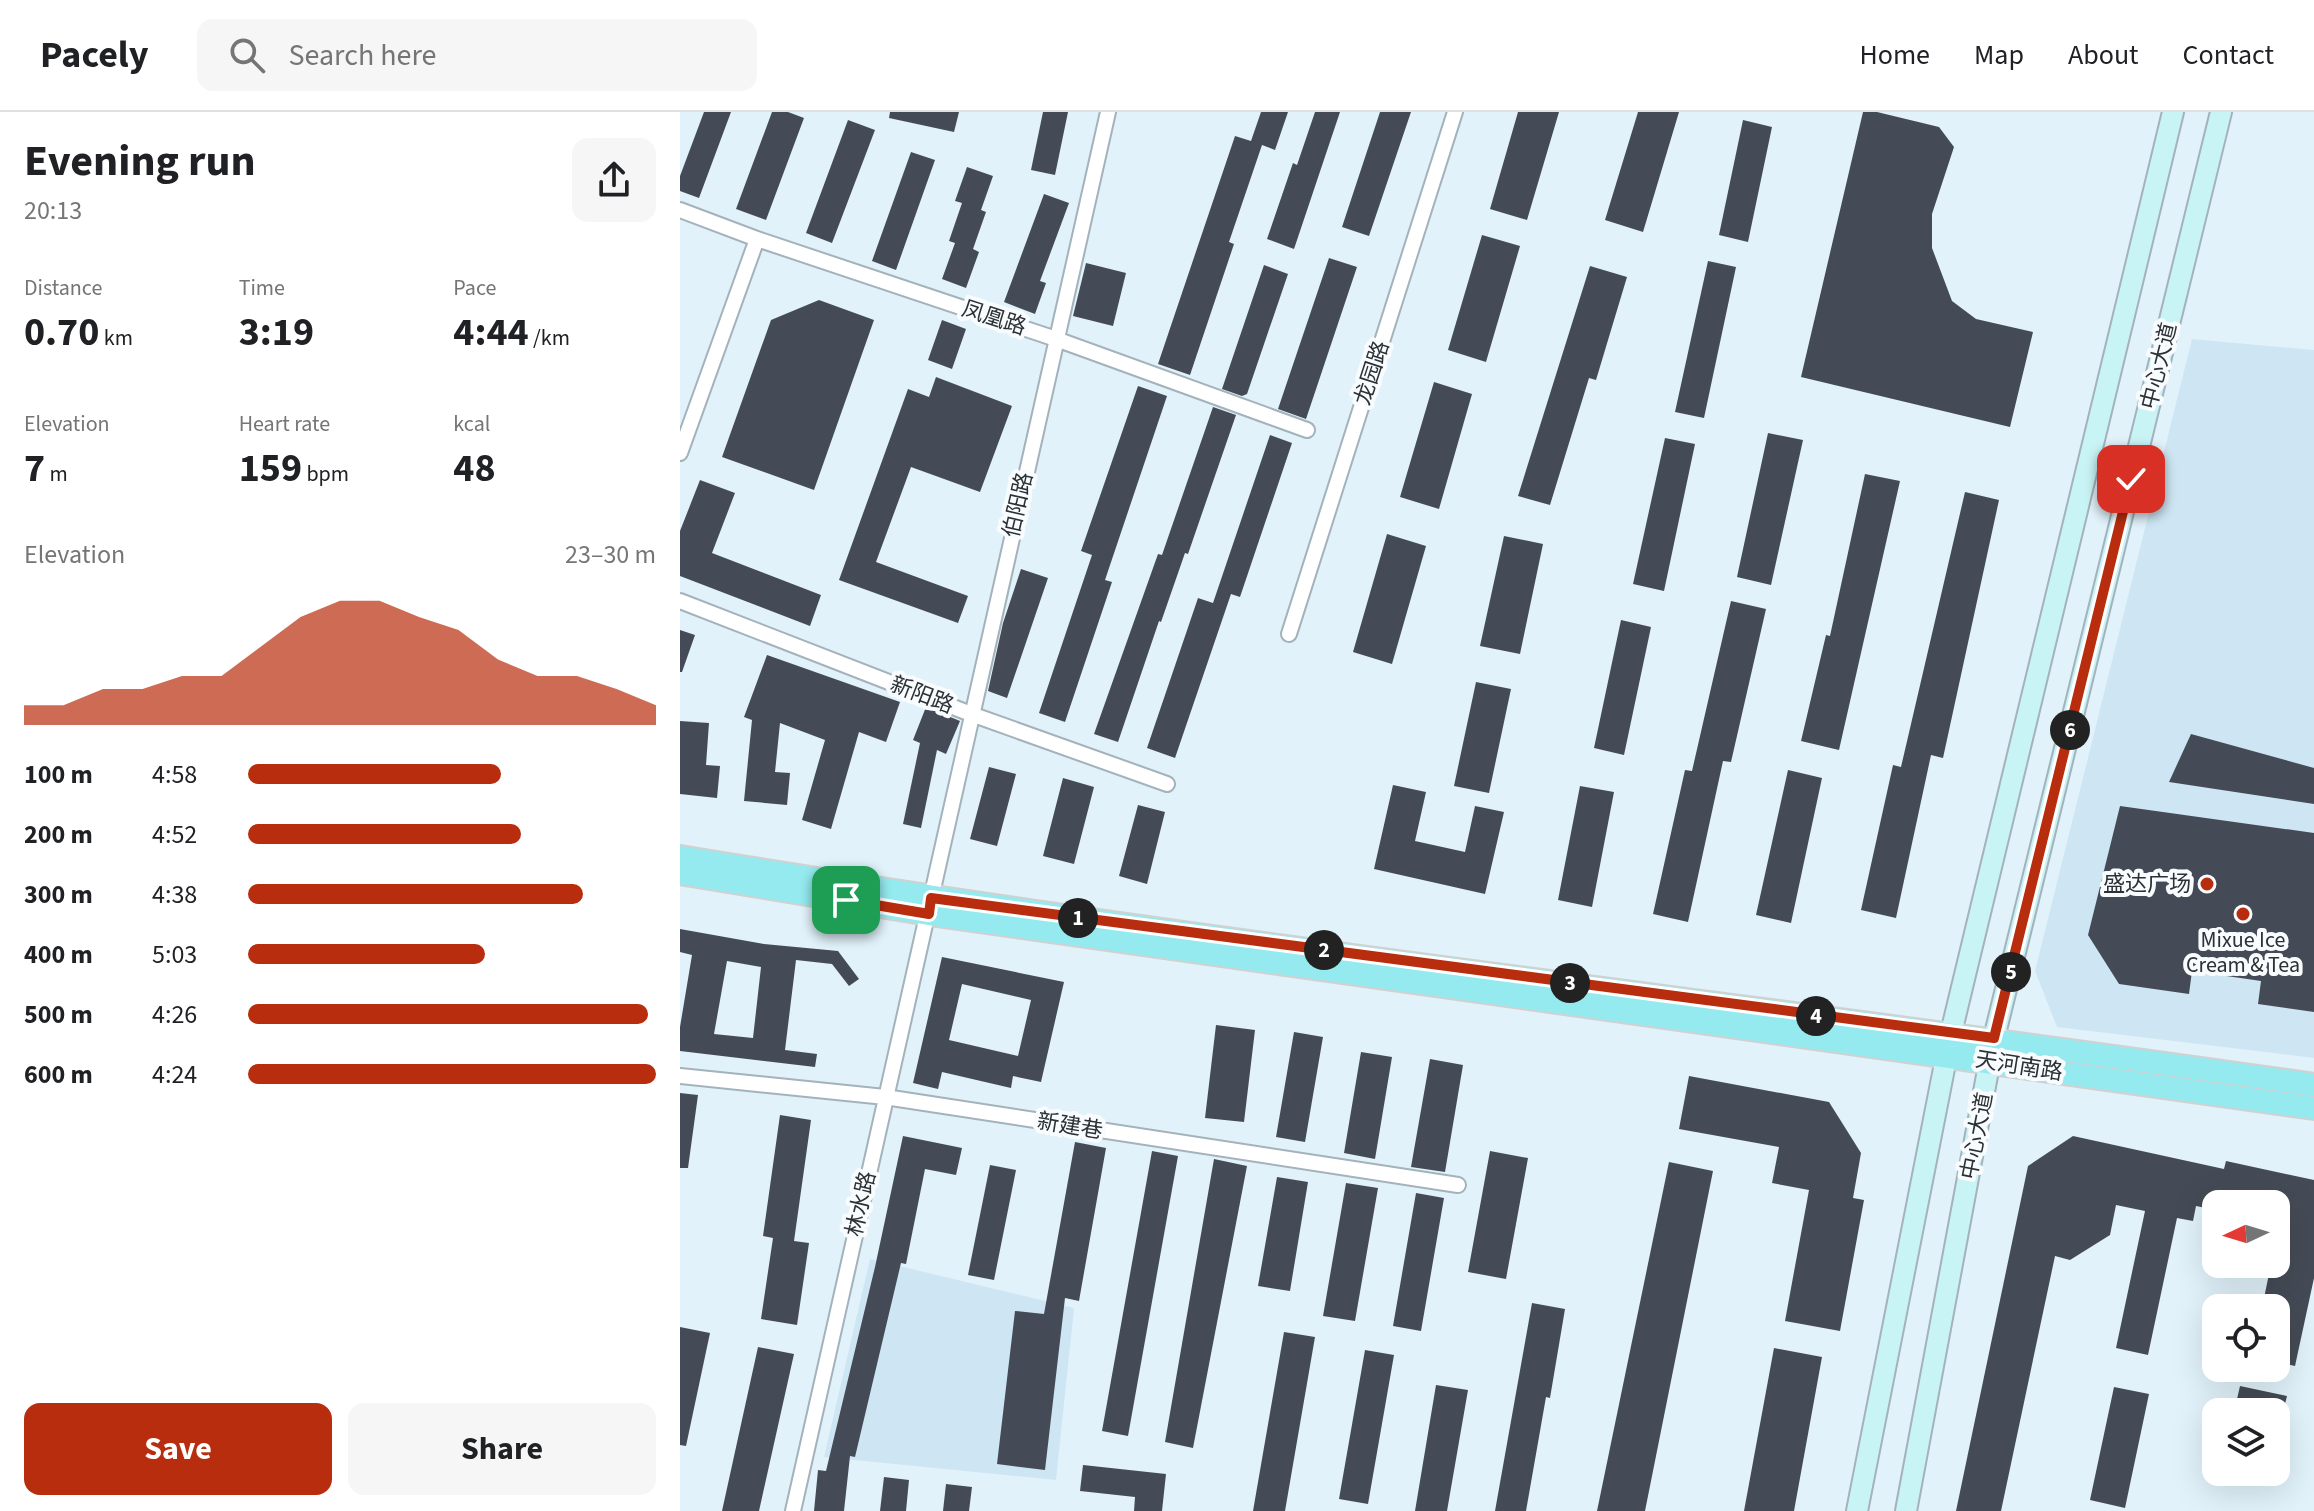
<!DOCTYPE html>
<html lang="en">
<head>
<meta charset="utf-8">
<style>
	:root { --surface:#fff; --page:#f6f6f6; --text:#202124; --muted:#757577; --line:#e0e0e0; --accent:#b82d0d }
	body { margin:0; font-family:"Source Sans 3","Noto Sans SC",sans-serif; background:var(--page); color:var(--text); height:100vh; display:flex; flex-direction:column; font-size:30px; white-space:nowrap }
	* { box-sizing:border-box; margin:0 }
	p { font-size:26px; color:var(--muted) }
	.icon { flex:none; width:44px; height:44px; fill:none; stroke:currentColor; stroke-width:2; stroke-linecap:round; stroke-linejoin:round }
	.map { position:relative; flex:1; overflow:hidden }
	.sheet { display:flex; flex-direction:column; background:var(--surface); width:680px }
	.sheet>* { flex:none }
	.needle { width:52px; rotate:266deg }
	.tools { position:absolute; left:1522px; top:1078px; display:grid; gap:16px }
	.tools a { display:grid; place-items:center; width:88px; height:88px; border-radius:16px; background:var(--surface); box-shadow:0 8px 32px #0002; font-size:40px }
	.pin { position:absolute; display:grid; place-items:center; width:68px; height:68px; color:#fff; margin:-34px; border-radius:16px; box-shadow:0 4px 12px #0006 }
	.km { position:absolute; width:40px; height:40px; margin:-20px; border-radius:50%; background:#222; color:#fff; font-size:22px; line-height:40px; text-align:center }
	.round { display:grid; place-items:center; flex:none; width:84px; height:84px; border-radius:16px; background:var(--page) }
	.summary { display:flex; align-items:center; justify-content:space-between; height:136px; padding:0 24px }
	h1 { font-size:44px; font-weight:700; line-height:60px }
	.stats { display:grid; grid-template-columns:repeat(3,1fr); gap:12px; height:136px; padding:8px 24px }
	.stats div { display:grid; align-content:center }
	.stats b { font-size:40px; font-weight:700 }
	.stats small { font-size:22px; font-weight:400 }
	.stats p { font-size:22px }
	.chart { height:224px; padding:16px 24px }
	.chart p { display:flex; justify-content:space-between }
	.chart svg { width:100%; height:144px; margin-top:8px; fill:var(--accent); opacity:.7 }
	.action { display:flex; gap:16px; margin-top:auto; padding:16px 24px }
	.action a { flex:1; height:92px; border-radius:16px; background:var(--accent); color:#fff; font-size:32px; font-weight:700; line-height:92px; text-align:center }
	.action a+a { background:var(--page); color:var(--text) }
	ul { padding:0 24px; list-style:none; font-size:26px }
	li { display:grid; grid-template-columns:128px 96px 1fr; align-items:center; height:60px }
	li i { height:20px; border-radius:10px; background:var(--accent) }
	header { display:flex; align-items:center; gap:48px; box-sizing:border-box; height:112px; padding:0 40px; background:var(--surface); border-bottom:2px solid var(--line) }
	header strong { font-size:38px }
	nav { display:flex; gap:44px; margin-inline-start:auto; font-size:28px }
	.search { width:560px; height:72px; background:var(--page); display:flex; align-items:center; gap:20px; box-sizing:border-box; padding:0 28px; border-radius:16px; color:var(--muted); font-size:30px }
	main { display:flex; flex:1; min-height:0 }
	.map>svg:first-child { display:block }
	.built { fill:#cee6f3 }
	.building { fill:#454b56; fill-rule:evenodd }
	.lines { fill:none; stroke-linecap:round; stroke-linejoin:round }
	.street-casing { stroke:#a3b2bb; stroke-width:18 }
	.secondary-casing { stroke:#a3b2bb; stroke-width:24 }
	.primary-casing { stroke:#d0d2d2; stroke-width:26 }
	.street { stroke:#fff; stroke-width:14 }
	.secondary { stroke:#c9f4f6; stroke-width:20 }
	.primary { stroke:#94eaee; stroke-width:22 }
	.route-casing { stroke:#fff; stroke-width:16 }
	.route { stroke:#b82d0d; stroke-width:10 }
	.poi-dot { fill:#b82d0d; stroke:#f9fcfe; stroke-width:3 }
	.labels { text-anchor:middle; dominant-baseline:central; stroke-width:8; stroke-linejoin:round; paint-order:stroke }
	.street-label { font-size:22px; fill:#2b3134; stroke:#f9fcfe }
	.poi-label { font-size:22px; fill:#2b3134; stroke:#f9fcfe; text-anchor:end }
</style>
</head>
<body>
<header>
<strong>Pacely</strong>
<div class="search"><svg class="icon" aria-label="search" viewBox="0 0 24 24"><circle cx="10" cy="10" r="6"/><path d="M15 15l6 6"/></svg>Search here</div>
<nav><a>Home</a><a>Map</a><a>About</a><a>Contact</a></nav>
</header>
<main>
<section class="sheet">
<div class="summary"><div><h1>Evening run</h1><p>20:13</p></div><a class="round"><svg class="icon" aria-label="share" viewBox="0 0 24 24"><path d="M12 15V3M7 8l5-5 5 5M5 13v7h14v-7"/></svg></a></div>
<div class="stats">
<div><p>Distance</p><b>0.70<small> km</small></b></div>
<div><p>Time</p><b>3:19</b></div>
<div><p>Pace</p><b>4:44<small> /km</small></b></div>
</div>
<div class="stats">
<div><p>Elevation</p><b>7<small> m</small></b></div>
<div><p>Heart rate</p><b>159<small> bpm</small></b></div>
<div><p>kcal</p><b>48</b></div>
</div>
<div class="chart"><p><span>Elevation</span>23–30 m</p>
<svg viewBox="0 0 160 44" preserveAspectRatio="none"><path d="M0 44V38L10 38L20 33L30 33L40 29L50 29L60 20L70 11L80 6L90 6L100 11L110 15L120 24L130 29L140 29L150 33L160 38V44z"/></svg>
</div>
<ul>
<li><b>100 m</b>4:58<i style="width:62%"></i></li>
<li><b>200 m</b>4:52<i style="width:67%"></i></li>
<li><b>300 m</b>4:38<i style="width:82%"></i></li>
<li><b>400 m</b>5:03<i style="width:58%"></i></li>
<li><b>500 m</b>4:26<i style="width:98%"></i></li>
<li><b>600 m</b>4:24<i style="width:100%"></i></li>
</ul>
<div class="action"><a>Save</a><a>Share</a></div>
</section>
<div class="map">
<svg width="1634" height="1399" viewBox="0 0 1634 1399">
	<rect width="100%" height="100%" fill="#e1f2fa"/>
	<path class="built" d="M1512,227L1634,238V946L1377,915L1355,859Z
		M190,1147L394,1196L376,1368L144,1345Z"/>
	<path class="building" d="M24,0H51L19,86L0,79V64Z
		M92,0H108L124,6L86,108L56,97Z
		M210,0H279L274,20L209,6Z
		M363,0H388L375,63L351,58Z
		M581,0H608L595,38L582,33L549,130L554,132L510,263L478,252L555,24L571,29Z
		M635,0H660L614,137L587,127L613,51L617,53Z
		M700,0H731L689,124L662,115Z
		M838,0H879L847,108L810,97Z
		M958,0H999L963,120L925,108Z
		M1183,0H1197L1259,15L1274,35L1252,102V136L1272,189L1296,207L1353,220L1330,315L1121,265Z
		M168,8L195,18L152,131L126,121Z
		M1063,8L1092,15L1068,130L1039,123Z
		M231,40L255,48L216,158L192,149Z
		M287,55L313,64L301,98L306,100L293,137L299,140L286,176L262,167L275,131L269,129L282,91L275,89Z
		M364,82L389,91L360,169L366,171L355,202L324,190Z
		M802,123L840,134L806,250L768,238Z
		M649,146L677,155L626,307L598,297Z
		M1028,149L1056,155L1024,306L995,300Z
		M406,151L446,161L433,214L393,204Z
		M584,153L608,162L567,282L562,284L542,277Z
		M910,154L947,165L916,268L909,266L870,393L838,384Z
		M139,188L194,208L134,378L42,345L91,208Z
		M262,208L286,217L272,257L248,248Z
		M256,265L332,294L300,380L231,355L196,450L288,484L278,511L159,468L228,277L249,285Z
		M754,270L792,282L759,397L720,385Z
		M458,274L487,284L425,468L432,470L385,610L359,601L412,443L401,439Z
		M533,295L556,303L508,442L505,441L481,510L479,509L438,630L414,622L478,442L482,443Z
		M1088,321L1123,328L1091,473L1057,465Z
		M590,323L612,331L560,485L551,482L495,646L467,636L518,486L533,491Z
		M985,326L1015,332L984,479L953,472Z
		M1185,362L1220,369L1159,638L1121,629L1146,523L1150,524Z
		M20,368L55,381L32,441L141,483L130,514L0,464V419Z
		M1285,380L1319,388L1263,646L1251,643L1216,806L1181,798L1213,653L1221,655Z
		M707,422L746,434L712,552L673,540Z
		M824,424L863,432L840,542L800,534Z
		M341,457L368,466L327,586L308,579L323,511Z
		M1051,489L1086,497L1051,650L1043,649L1008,810L973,802L1005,658L1012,659Z
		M941,508L971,515L944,643L914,636Z
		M0,518L15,523L2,560H0Z
		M87,543L220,590L206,630L179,620L151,717L122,708L145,628L100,611L95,660L110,661L107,693L64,689L72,608L64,605Z
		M796,570L831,577L809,681L774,674Z
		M246,595L280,609L266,642L257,638L241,716L223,712L240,631L233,628Z
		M0,609L29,611L26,653L40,654L37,686L0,682Z
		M1511,622L1634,656V692L1489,670Z
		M309,655L336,662L317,734L290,727Z
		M1108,658L1142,666L1111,811L1076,803Z
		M383,666L414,675L394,752L363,744Z
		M713,673L746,680L735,729L785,740L795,694L824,700L805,782L694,757Z
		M900,674L934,680L912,795L878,788Z
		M458,693L485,700L467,772L439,764Z
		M1440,694L1634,721V900L1578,892L1581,869L1512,859L1509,882L1439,872L1408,823Z
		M0,817L84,832L158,839L179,867L169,874L152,852L116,848L105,938L137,942L135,955L0,939V915L12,843L0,840ZM47,849L81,855L73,926L34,922Z
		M262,845L384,870L361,970L333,964L331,976L262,960L258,977L233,971ZM282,872L351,888L338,944L269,928Z
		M536,913L575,918L564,1010L525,1006Z
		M614,920L643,925L625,1030L596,1025Z
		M681,940L712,945L695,1047L664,1041Z
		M750,947L783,953L765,1060L731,1055Z
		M1009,964L1149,990L1181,1041L1173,1086L1184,1088L1160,1219L1105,1209L1129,1078L1092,1071L1099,1035L999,1017Z
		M0,981L18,983L8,1056H0Z
		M100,1003L131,1008L114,1129L129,1131L117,1213L81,1207L93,1126L83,1124Z
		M223,1024L282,1036L276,1063L245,1057L226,1152L221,1151L175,1345L170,1344L164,1399H134L138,1358L146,1359L195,1155Z
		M1393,1024L1544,1057L1546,1049L1634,1068V1166L1615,1254L1596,1250V1196H1582L1591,1152H1596L1600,1111H1596V1092H1536V1098L1516,1094L1513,1109L1497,1106L1468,1243L1436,1236L1465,1099L1436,1093L1430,1123L1390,1148L1375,1144L1321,1399H1276L1348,1054Z
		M395,1030L426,1036L399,1189L385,1186L365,1358L317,1352L335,1199L364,1202Z
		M472,1039L498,1044L448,1324L422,1319Z
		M810,1039L848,1046L826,1167L788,1160Z
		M534,1047L567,1054L513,1336L485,1330Z
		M989,1050L1033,1059L965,1399H917Z
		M310,1053L336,1058L314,1168L288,1163Z
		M597,1065L628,1070L610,1179L578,1174Z
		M666,1071L698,1076L675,1209L643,1204Z
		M736,1081L764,1086L741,1219L713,1214Z
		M852,1191L885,1197L870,1286L866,1285L846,1399H815Z
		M0,1215L30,1221L6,1334L0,1333Z
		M604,1220L635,1225L605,1399H573Z
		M78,1235L114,1242L79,1399H42Z
		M1094,1236L1142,1245L1114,1399H1064Z
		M685,1238L714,1243L688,1392L659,1387Z
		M756,1273L788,1278L767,1399H735Z
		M1560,1274L1607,1284L1603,1300H1554Z
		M1434,1275L1469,1282L1445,1396L1410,1388Z
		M403,1353L486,1362L482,1399H454L455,1385L400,1379Z
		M204,1365L229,1368L226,1399H200Z
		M266,1372L292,1375L289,1399H263Z"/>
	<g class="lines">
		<g class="street-casing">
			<path id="street" d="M0,98L77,127L376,227L627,318
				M0,341L77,127
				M0,489L291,602L487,672
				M609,522L775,0
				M0,964L205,985L778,1073
				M113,1399L428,0"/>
		</g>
		<g class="secondary-casing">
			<path id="secondary" d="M1177,1399L1271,921L1493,0
				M1226,1399L1314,926L1541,0"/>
		</g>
		<g class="primary-casing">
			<path id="primary" d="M0,745C543,835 1090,894 1634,973
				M0,761L249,802L1634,996"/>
		</g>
		<use href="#street" class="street"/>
		<use href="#secondary" class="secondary"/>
		<use href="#primary" class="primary"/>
	</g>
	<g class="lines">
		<g class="route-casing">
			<path id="route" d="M166,788L249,802L251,786L1314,926L1451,367"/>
		</g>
		<use href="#route" class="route"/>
	</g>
	<g class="poi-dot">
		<circle cx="1527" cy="772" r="8"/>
		<circle cx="1563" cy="802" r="8"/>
	</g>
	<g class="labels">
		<g class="street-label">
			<text transform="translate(314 206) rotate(18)">凤凰路</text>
			<text transform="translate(1479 254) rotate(-76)">中心大道</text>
			<text transform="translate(692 261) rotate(-72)">龙园路</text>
			<text transform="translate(338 393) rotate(-77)">伯阳路</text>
			<text transform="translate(242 583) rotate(21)">新阳路</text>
			<text transform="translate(1339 954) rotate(9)">天河南路</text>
			<text transform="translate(390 1014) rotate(9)">新建巷</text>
			<text transform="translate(1297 1024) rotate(-79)">中心大道</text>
			<text transform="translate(181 1092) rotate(-77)">林水路</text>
		</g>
		<g class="poi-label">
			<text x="1511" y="772">盛达广场</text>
			<text x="1563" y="828" text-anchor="middle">Mixue Ice<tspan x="1563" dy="25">Cream &amp; Tea</tspan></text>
		</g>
	</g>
</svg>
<div class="tools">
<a><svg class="needle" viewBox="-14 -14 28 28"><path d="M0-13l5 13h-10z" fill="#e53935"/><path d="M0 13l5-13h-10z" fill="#757577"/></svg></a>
<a><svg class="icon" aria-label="locate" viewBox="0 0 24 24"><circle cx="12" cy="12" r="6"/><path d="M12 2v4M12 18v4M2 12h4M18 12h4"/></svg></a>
<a><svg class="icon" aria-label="layers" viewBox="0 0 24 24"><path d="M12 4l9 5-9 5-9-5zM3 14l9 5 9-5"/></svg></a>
</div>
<div class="pin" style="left:166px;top:788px;background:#1e9e55"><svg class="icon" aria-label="arrive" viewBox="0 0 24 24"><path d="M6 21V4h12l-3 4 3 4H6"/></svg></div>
<div class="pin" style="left:1451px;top:367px;background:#d93025"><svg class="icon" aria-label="check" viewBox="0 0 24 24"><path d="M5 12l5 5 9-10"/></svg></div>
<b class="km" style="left:398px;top:806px">1</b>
<b class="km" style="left:644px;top:838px">2</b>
<b class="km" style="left:890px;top:871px">3</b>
<b class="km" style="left:1136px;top:904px">4</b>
<b class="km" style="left:1331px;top:860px">5</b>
<b class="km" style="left:1390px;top:618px">6</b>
</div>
</main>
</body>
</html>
